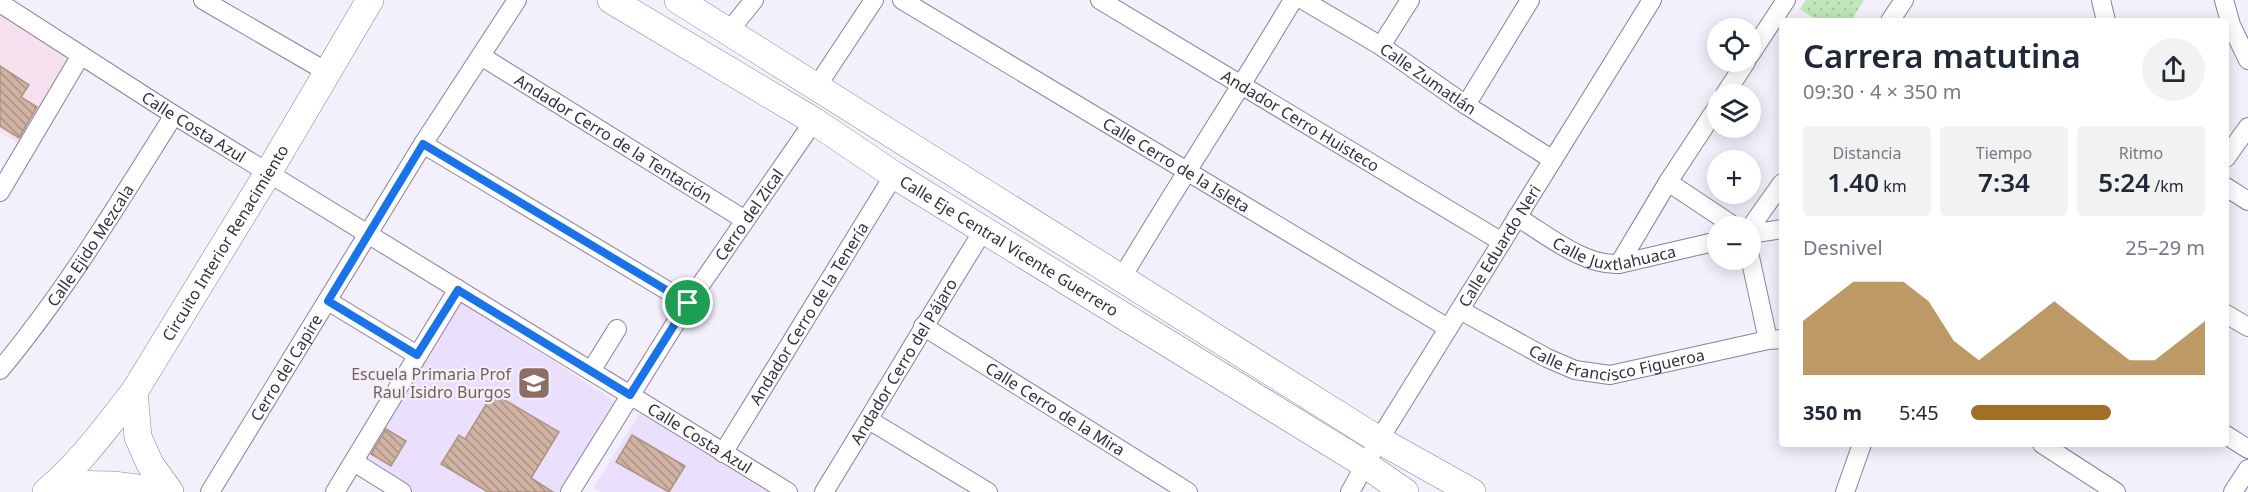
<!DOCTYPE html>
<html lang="es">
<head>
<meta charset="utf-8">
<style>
	:root { --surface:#fff; --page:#f2f2f3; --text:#1f2937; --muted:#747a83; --accent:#a16f25 }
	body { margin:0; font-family:"Noto Sans",sans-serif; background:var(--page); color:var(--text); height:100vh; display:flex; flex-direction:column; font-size:22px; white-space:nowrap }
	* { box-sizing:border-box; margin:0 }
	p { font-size:20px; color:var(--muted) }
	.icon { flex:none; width:33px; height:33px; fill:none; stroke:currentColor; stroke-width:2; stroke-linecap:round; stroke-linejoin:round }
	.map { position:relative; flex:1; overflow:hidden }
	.details { position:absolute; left:1779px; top:18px; width:450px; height:429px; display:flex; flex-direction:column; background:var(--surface); border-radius:6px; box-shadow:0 3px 15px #0003 }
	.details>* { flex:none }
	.fabs { position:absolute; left:1707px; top:18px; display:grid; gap:12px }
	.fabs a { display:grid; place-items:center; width:54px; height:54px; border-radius:50%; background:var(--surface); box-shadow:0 3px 15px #0003; font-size:30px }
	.pin { position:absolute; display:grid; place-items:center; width:51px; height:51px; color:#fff; margin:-26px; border:3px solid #fff; border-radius:50%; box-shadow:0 2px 6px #0007 }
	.round { display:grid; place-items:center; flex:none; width:63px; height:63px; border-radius:32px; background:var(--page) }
	.head { display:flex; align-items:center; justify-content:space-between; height:102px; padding:0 24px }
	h1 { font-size:33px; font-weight:600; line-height:45px }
	.stats { display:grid; grid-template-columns:repeat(3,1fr); gap:9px; height:102px; padding:6px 24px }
	.stats div { display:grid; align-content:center; border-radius:6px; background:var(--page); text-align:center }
	.stats b { font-size:26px; font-weight:600 }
	.stats small { font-size:16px; font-weight:400 }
	.stats p { font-size:16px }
	.chart { height:168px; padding:12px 24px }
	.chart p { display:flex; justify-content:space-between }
	.chart svg { width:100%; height:108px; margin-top:6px; fill:var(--accent); opacity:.7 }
	ul { padding:0 24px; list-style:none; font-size:20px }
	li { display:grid; grid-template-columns:96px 72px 1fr; align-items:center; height:45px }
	li i { height:15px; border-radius:8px; background:var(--accent) }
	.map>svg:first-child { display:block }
	.built { fill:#eae0fd }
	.medical { fill:#f7e0ed }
	.grass { fill:url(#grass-dots) }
	.building { fill:url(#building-back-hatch); stroke:#af9382; stroke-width:1.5 }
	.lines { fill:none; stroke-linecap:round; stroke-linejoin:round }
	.street-casing { stroke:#8a809b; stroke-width:20 }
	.secondary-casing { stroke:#8a809b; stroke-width:28 }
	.street { stroke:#fff; stroke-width:18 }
	.secondary { stroke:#fff; stroke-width:27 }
	.route-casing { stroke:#fff; stroke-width:12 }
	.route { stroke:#1a73e8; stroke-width:8 }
	.labels { text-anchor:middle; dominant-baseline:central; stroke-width:4.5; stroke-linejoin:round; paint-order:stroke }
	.street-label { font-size:16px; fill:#34303b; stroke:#f3effb }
	.education-label { font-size:16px; fill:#785e54; stroke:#f3effb; text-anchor:end }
</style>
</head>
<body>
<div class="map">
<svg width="2248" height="492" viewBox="0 0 2248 492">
	<defs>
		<pattern id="grass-dots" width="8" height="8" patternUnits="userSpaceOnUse" patternTransform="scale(1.5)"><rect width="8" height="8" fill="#c1e5bc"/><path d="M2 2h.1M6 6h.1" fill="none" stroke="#a6c5a2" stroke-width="1.8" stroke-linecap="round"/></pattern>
		<pattern id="building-back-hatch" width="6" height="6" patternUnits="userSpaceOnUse" patternTransform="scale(1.5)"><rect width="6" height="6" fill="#d0b3a2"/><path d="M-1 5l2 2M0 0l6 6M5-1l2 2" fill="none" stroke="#aa9285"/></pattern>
	</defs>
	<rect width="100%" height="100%" fill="#f3effb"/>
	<path class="built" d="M457,299L618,403L564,492H409L358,461Z
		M640,413L767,492H600L593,488Z"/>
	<path class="medical" d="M0,10L74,54L20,144L0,132Z"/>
	<path class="grass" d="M1806,0H1864L1851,21H1818L1800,9Z"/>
	<path class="building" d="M0,66L29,85L21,97L37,107L19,138L0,126Z
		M493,393L559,432L531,478L553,492H488L441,464L459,435L465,439Z
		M386,429L406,441L391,466L371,454Z
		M632,435L685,466L669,492L616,462Z"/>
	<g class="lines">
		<g class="street-casing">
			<g id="street">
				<path d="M203,0L327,72"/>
				<path id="s1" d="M902,0L1448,328"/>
				<path id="s2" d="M1100,0L1502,242"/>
				<path id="s3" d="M1303,0L1381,46L1466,105L1553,160"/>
				<path d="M2101,0L2106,21"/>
				<path d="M2224,0L2231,25L2248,60"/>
				<path id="s4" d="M0,3L174,115L788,492"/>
				<path d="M1890,21L1904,0"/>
				<path d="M729,31L754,0"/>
				<path d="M1381,46L1410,0"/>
				<path d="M1750,55L1786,0"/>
				<path id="s5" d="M481,56L745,220"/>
				<path d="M817,86L874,0"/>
				<path d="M1725,94L1746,62"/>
				<path d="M1466,105L1530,0"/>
				<path d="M423,144L688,303"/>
				<path d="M2226,158L2248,127"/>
				<path d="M1668,182L1734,226"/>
				<path d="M2226,187L2248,201"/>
				<path d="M0,192L81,55"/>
				<path id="s6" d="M1517,217C1547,235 1584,266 1619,264L1718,241"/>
				<path d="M1750,228L1782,183"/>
				<path d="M1750,234L1782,229"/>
				<path d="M1750,257L1768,340"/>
				<path d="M1619,264L1668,182L1718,106"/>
				<path d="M1121,279C1177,185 1237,94 1293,0"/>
				<path d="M328,301L417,355"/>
				<path id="s7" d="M1460,310L1547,358L1575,370L1610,375L1768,340L1782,339"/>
				<path d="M2226,314L2248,327"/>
				<path id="s8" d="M923,326L1188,492"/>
				<path id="s9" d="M0,370C66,291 119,202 174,115"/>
				<path d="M591,371L617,329"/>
				<path d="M869,420L988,492"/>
				<path d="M2226,435L2248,449"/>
				<path d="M2042,444L2116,492"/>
				<path id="s10" d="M723,453L894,175"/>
				<path d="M354,462L402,492"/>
				<path id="s11" d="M210,492L423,144L517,0"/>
				<path d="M335,492L458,289"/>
				<path id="s12" d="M570,492L688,303L814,121"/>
				<path id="s13" d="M824,492C878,405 929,317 983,231"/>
				<path id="s14" d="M1350,492L1379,440L1652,0"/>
				<path d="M1845,492L1862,444"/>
				<path d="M2233,492L2248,469"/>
			</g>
		</g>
		<g class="secondary-casing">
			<g id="secondary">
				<path id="s15" d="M611,0L814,121L894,175L1366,465L1405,492"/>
				<path d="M678,0L1379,440L1472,492"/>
				<path d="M55,484L113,485L169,492"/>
				<path d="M46,492C80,464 107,426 134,392"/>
				<path id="s16" d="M170,492L150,464L138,437L134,392L268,173L370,0"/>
			</g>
		</g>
		<use href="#street" class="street"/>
		<use href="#secondary" class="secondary"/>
	</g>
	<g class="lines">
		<g class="route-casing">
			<path id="route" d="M423,144L688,303L630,395L458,290L417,355L328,301Z"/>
		</g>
		<use href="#route" class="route"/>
	</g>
	<defs>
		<g id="school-square" transform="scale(1.725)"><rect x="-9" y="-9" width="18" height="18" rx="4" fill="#8d6e63" stroke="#f3effb"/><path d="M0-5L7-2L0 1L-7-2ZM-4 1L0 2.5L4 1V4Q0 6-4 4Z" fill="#fff"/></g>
	</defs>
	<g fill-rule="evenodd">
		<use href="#school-square" x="534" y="383"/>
	</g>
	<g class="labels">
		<g class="street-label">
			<text stroke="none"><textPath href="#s3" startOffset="148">Calle Zumatlán</textPath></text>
			<text stroke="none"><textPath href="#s2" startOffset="234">Andador Cerro Huisteco</textPath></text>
			<text stroke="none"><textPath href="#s4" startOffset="230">Calle Costa Azul</textPath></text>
			<text stroke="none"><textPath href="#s5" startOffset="156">Andador Cerro de la Tentación</textPath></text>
			<text stroke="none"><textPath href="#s1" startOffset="320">Calle Cerro de la Isleta</textPath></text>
			<text stroke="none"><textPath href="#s12" startOffset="330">Cerro del Zical</textPath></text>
			<text stroke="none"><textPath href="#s6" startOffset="108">Calle Juxtlahuaca</textPath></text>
			<text stroke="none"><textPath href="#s16" startOffset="284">Circuito Interior Renacimiento</textPath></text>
			<text stroke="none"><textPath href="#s9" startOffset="154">Calle Ejido Mezcala</textPath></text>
			<text stroke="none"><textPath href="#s14" startOffset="288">Calle Eduardo Neri</textPath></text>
			<text stroke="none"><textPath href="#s15" startOffset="468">Calle Eje Central Vicente Guerrero</textPath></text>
			<text stroke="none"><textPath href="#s10" startOffset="164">Andador Cerro de la Tenería</textPath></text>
			<text stroke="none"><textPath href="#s7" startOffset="171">Calle Francisco Figueroa</textPath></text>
			<text stroke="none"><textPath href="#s13" startOffset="153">Andador Cerro del Pájaro</textPath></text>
			<text stroke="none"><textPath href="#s11" startOffset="146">Cerro del Capire</textPath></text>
			<text stroke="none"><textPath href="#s8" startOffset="156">Calle Cerro de la Mira</textPath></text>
			<text stroke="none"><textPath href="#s4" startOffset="824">Calle Costa Azul</textPath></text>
		</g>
		<g class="education-label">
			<text x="511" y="374">Escuela Primaria Prof<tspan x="511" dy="18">Raul Isidro Burgos</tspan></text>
		</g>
	</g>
</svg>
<div class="fabs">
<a><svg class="icon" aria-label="locate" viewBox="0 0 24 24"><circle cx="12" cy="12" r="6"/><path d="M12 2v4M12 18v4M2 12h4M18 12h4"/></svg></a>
<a><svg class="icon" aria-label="layers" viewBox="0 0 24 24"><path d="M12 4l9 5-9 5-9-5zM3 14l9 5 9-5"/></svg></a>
<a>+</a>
<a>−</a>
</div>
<div class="pin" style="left:688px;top:303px;background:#1e9e55"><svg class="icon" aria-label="arrive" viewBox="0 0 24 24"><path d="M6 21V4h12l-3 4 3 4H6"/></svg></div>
<section class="details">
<div class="head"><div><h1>Carrera matutina</h1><p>09:30 · 4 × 350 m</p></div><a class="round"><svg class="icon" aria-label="share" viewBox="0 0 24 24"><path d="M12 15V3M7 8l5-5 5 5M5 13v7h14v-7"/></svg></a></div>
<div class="stats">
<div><p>Distancia</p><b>1.40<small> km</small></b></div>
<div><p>Tiempo</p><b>7:34</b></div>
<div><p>Ritmo</p><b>5:24<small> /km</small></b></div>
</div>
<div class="chart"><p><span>Desnivel</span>25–29 m</p>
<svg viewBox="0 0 160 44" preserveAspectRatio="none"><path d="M0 44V22L10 14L20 6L30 6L40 6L50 14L60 30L70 38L80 30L90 22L100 14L110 22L120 30L130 38L140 38L150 30L160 22V44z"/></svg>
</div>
<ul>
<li><b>350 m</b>5:45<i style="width:60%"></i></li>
</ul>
</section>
</div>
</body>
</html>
